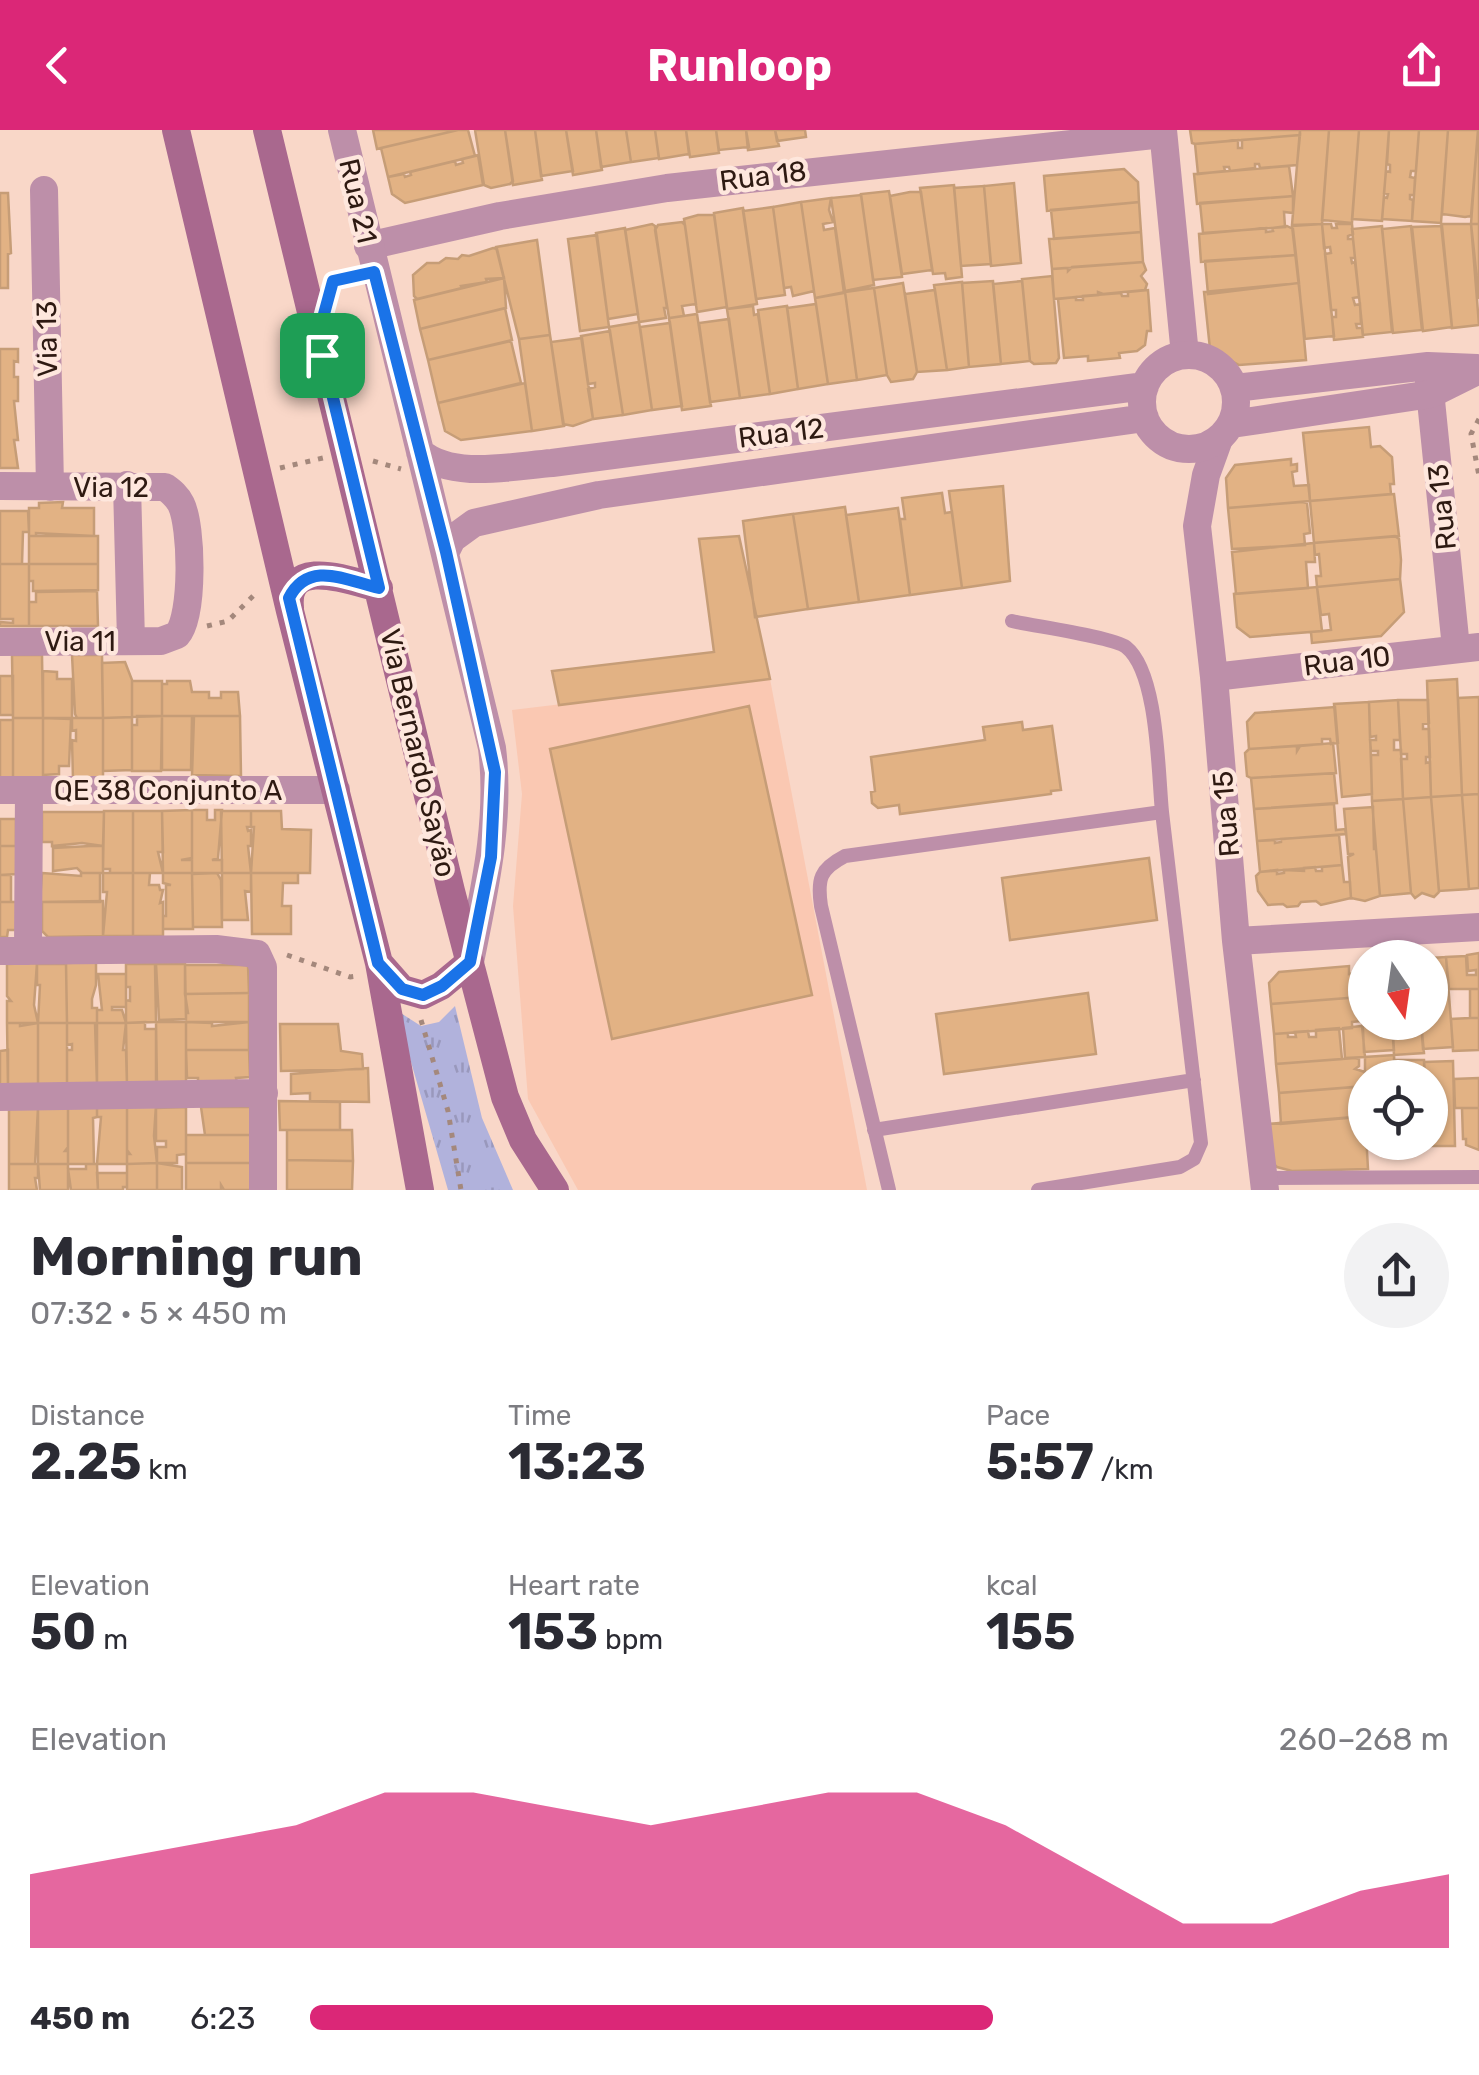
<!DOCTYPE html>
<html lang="en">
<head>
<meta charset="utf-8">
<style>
	:root { --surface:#fff; --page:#f2f2f3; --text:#2b2b33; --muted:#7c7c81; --accent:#db2777 }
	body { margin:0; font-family:Rubik,sans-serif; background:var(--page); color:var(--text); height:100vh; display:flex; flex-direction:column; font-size:38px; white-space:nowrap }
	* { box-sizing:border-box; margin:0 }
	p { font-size:32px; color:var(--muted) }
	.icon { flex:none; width:55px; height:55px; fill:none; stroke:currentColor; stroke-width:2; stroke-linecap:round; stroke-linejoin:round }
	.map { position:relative; height:1060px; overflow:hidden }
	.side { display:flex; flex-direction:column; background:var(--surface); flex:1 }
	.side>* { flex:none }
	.needle { width:65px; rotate:167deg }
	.buttons { position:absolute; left:1348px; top:810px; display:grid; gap:20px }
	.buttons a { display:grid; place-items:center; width:100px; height:100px; border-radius:50%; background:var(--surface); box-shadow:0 2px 8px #0004; font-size:50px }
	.pin { position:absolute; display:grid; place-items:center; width:85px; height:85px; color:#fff; margin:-42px; border-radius:20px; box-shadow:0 5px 15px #0006 }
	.round { display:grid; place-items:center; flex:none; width:105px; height:105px; border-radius:52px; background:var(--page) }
	.overview { display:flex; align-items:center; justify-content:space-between; height:170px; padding:0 30px }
	h1 { font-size:55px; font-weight:700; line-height:75px }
	.figures { display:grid; grid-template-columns:repeat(3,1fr); gap:15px; height:170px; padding:10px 30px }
	.figures div { display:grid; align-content:center }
	.figures b { font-size:50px; font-weight:700 }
	.figures small { font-size:28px; font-weight:400 }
	.figures p { font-size:28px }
	.chart { height:280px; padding:20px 30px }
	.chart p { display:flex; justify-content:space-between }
	.chart svg { width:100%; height:180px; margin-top:10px; fill:var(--accent); opacity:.7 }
	ul { padding:0 30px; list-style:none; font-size:32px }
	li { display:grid; grid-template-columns:160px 120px 1fr; align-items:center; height:75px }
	li i { height:25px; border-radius:12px; background:var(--accent) }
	header { display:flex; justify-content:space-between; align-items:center; height:130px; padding:0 30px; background:var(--accent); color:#fff; font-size:45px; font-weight:700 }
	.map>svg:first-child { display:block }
	.built { fill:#fac8b2 }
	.grass { fill:url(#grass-tufts) }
	.building { fill:#e2b284; stroke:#c69d77; stroke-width:2.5 }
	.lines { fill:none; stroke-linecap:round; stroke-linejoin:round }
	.path { stroke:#a4887c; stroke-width:5; stroke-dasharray:5 8; stroke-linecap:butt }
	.service { stroke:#bd8fa9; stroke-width:14 }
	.minor { stroke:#bd8fa9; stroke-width:28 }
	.tertiary { stroke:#bd8fa9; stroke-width:28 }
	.secondary { stroke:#a9688e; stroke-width:28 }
	.route-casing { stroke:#fff; stroke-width:20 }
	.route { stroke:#1a73e8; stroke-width:12 }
	.labels { text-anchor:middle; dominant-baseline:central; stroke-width:9; stroke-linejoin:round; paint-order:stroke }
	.street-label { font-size:28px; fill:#2e1a12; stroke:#fee7dd }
</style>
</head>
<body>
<header><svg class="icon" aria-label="back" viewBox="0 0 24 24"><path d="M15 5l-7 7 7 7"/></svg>Runloop<svg class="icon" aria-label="share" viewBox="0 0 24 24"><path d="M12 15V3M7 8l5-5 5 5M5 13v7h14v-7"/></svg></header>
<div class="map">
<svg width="1479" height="1060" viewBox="0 0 1479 1060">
	<defs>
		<pattern id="grass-tufts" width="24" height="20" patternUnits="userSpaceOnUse" patternTransform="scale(2.5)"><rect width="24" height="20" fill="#b1b2dc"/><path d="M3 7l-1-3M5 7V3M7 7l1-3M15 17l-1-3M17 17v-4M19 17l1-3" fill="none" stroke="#9998bc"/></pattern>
	</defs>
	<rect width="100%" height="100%" fill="#f9d7c8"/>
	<path class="built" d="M770,549L867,1060H578L528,969L513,776L522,664L512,580Z"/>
	<path class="grass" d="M455,876L482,988L513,1060H448L396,880L421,896L439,892Z"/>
	<path class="building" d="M373,0H458L377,19Z
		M458,0H468L475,26L388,47L381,18Z
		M475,0H505L513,51L510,54L491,58L484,55Z
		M505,0H535L542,50L513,55Z
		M535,0H566L573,41L541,46Z
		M566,0H596L602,40L573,45Z
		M596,0H626L631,32L601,37Z
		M626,0H655L659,28L631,32Z
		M655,0H686L689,24L659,29Z
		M686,0H716L719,23L690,27Z
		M716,0H746L749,17L719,20Z
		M746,0H775L779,16L748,20Z
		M775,0H805L806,7L777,11Z
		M1190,0H1300V5L1195,14L1192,13Z
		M1300,0H1329L1322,94L1292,95Z
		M1329,0H1359L1352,93L1322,90Z
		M1359,0H1389L1382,91L1352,89Z
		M1389,0H1419L1416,41H1411L1410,47L1415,48L1414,65H1410V69L1413,70L1412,91L1382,89L1384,67L1387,68L1388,64L1384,63L1386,41L1390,42V35L1387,34Z
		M1419,0H1448L1441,93L1412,91Z
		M1448,0H1478L1471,86L1465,87L1442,84Z
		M1479,0V94H1471L1478,0Z
		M1300,5L1297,35L1260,38L1259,34H1255V38L1230,41L1229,37H1224L1225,41L1198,44L1195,14L1238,10V18H1242V10Z
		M478,25L483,55L405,73L392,64L388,47L404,44L405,47L411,45L410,42L455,31L456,35L463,33L462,29Z
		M1289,36L1293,66L1197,74L1194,44Z
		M1124,39L1138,52L1139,72L1047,81L1044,46Z
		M1014,53L1021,133L991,136L984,56Z
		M954,55L962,147L946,149L945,143L933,144L920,58Z
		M984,56L991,134L961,136L954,58Z
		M889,61L902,147L873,150L861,64Z
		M910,62H921L932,140L902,144L890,66Z
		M0,63H8L11,123L8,124V158H0Z
		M861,65L874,155L845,161L831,68Z
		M1293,66V83L1284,82L1285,97L1203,103L1200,73Z
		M831,68L829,80L833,92L823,94L824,100L835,98L844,163L815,168L801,72Z
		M801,72L814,161L793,166L791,157L784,158L773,77Z
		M1139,72L1141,102L1054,109L1051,80Z
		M773,77L785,165L756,169L743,81Z
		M743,78L757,174L727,179L714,83Z
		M698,85H714L727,177L697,182L684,89Z
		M682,92L685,95L696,174L682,176L684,186L669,188L655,100L658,95Z
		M652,94L655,96L667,178H664L666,188L639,192L625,100Z
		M1322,94H1331L1332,98H1337L1336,94H1352L1353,104L1348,106V109H1353L1355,128H1351L1352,133L1355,132L1359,167L1353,168L1355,175L1360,174L1361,194H1356L1357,198H1362L1363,207L1334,210L1332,187H1336V180H1331L1325,124L1331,123L1330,117L1324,118Z
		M1322,94L1334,206L1305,209L1292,96Z
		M1441,94H1471L1479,195L1452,198Z
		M1471,94H1479V169L1474,121Z
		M1287,96L1293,99L1296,125L1201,132L1199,104L1266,98V102L1273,101L1272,98Z
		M1382,96L1392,202L1363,205L1352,99Z
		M1411,96L1422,200L1393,203L1382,99Z
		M1442,96L1452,197L1423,201L1412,97Z
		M625,98L638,184L608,189L596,103Z
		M1141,102L1143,132L1052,139L1049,109Z
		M597,105L609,197L580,201L568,109Z
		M537,110L550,205L519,209L496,117Z
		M493,118L497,119L504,148L486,149L487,152L461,156L462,158L417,169L414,166L413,145L427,133H439L446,128L458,129L462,125L469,126Z
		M1296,125L1299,153L1208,164L1205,131Z
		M1143,132L1146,140L1141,146L1147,154L1145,160L1103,164L1098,162V165L1054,169L1052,139L1068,138V141L1072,137Z
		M1052,146L1059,228L1056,233L1034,234L1030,231L1022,149Z
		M504,148L506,178L420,199L414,170Z
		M993,151L1001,234L969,237L962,153Z
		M1022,151L1030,231L1001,234L993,154Z
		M962,152L969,237L947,240L934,155Z
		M903,153L917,242L913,249L891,252L887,245L874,158Z
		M1299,153L1306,230L1239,235L1210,219L1204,162Z
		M874,158L887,245L857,250L845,162Z
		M935,160L947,240L917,242L905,164Z
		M1148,160L1151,201H1147L1145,215L1137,221L1119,223L1120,228L1088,231V226L1064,228L1058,169L1076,167V170H1083V166L1121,163L1122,166H1128V162Z
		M845,162L857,250L828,254L815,168Z
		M816,174L828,254L798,259L787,178Z
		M753,176L754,185L758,184L770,264L740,268L727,179Z
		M787,176L798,259L770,264L758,180Z
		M505,178L512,210L428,230L420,199Z
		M697,184L711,276L682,280L669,188Z
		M729,189L740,268L710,272L699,193Z
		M639,192L652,280L623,285L609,197Z
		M670,193L682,276L652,280L640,197Z
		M610,201L623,285L593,289L588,259L595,257V253L588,254L581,206Z
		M550,205L564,296L532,301L519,209Z
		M582,208L593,289L573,296L563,294L551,212Z
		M511,211L521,253L438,273L428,230Z
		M0,219H18V232L14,231V247H18V271H14L18,310H14L18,338H0Z
		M525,253L532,301L461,310L445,301L438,273Z
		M1369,297L1371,317L1380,316L1392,327L1394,354H1390L1391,364L1310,371L1303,303Z
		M1291,329V335L1297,334V341L1292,342L1294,356L1309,355L1310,371L1228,378L1226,348L1235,335Z
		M1003,356L1010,451L962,458L949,361Z
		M942,363L945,383L952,382L962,458L910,465L900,389H905L902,368Z
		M1394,364L1399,406L1314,413L1310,371Z
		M63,372L62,378H94V406L36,403V406H29V378H39V373Z
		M1302,372L1307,373L1310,403L1304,404L1305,415L1232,419L1228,378Z
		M845,377L859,472L808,479L793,384Z
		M898,378L910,465L859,472L846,385Z
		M0,381H28L29,402H23L22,434H0Z
		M793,384L808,479L755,487L743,391Z
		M29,406H98V434H29Z
		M739,406L770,549L559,575L552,541L714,522L699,409Z
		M1395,406L1399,409L1401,430L1400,449L1317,457L1316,446H1321L1319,424L1315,425L1314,413Z
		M1314,413L1315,432H1306L1308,458L1236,464L1232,422Z
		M0,434H29V496H0V492L13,493V489H0Z
		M29,434H98V460L33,461V451H29Z
		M1400,449L1404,482L1381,506L1312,513L1311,502L1331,500L1329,484L1321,485L1317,457Z
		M1317,457L1322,501L1250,507L1237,497L1234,464Z
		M36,462L97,461L98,496H29V472H36Z
		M12,525H42L43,588H13Z
		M72,525H102L103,588H77L75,584Z
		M125,532L132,550V587L103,588L102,533Z
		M43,541L57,542V549H72V588H43Z
		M0,546H13V585H0Z
		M1457,549L1462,665L1431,667L1427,551Z
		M132,551H162V586L132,587Z
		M167,551H190L192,562H209V568H221V562H238L240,586H162V554H167Z
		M1479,567V664L1462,665L1458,568Z
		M1398,570L1400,610H1394V620H1401L1403,669L1372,671L1371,625H1378V621H1371L1370,610H1376V606L1370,607L1369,572Z
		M1398,570H1428L1429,593L1423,594V599H1429L1430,627H1426V633L1430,632L1431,667L1403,669L1401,629H1407V624H1401Z
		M1369,572L1372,664L1342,667L1334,574Z
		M749,576L812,865L612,909L550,619Z
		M1335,577L1338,613L1331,614L1330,609H1322V614L1249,619L1247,592L1255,583Z
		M137,586H162L161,641H132V595H137Z
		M162,586H192L191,640H162Z
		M194,586H240L241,646L192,645Z
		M132,587V640L103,641V588Z
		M13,588H43V649L13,650Z
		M43,588L71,589L69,636H59V644L43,645Z
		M72,588H103V648L73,650L72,610L76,611V600L72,601Z
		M0,590H13V650H0Z
		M1022,592L1023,600L1052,596L1061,660L1051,661V664L900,684L899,675L878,678L872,673L871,662L875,661L871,627L985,610L983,597Z
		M1333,613L1336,643L1251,648L1247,646L1245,623L1249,619L1297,616V621L1300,616Z
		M1334,643L1337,673L1254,679L1251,648Z
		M1479,664V758L1469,759L1462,665Z
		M1462,665L1469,759L1439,761L1431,667Z
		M1431,667L1439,762L1434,767L1422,763L1415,768L1411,763L1403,669Z
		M1403,669L1411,763L1380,766L1372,671Z
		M1334,674L1336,700L1345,699L1346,704L1257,711L1254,679Z
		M1373,677L1374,719H1376L1380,766L1365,771L1351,768L1348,727L1354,724H1348L1344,679Z
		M192,680V728L181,730H192V743H163L162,681Z
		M192,680H207V690H215V680H222L218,728L212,730H222V743H192Z
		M104,681H133V743H110V739H103Z
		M133,681H162L163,722H158L163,743H133Z
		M221,681H251V697H247L248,701L251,700V716H248L251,743H222Z
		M251,681H281L282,699L311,700L310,743H251L254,697H251Z
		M42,682H104L103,716L82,713L52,716V712H42Z
		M0,689H16V716H0Z
		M1339,705L1342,735L1260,742L1257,711L1275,710V713L1281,712V709Z
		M0,716H17V744L0,745Z
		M90,716H103V743H82L77,738L53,741V718Z
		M1149,728L1157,790L1010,810L1002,748Z
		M1342,735L1344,752H1350L1351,768L1321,775L1316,771L1301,772L1298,776L1287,777L1283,774L1268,775L1258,761L1256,746L1260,742L1277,740V744L1284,743V740L1304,741V738L1315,737L1316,741H1322V737Z
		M42,743L81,746V743H100V772H40Z
		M103,743H133V806H103L107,762H103Z
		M133,743H150L149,755H159L160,760H163L160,773L163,772V806H133Z
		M163,743H192L193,799H163V786H166V755H171L163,753Z
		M217,743L221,750L222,797H193L192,744Z
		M222,743H251V762L245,761L248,790H222Z
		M251,743H298V753H283L282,776H291V804H252Z
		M0,745H11V772H0Z
		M103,771V806L48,807L42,801V772Z
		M0,772H17L18,800H8L7,807H0Z
		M1479,823V859H1449L1446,827L1466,826L1467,845H1476V840L1468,841L1467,825Z
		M1446,827L1453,917L1423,919L1421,892H1430V828Z
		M1360,831H1365V892H1392L1394,920L1364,922Z
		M96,832V855L92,869V878H97V893H67L66,833Z
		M37,833L34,875L38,893H7V871H11L7,866V834Z
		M37,834H66L67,893H38L40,855H37Z
		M126,834H155L156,892L126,893V870L130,871V857H126Z
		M156,834H185L186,889L159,890Z
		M185,835H248L249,863L185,864Z
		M1349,836V844L1359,843L1360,867L1271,874L1269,853L1279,842Z
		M98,844H126V877H112V880H122L126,893H97V880H102Z
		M1470,859H1479V888H1470Z
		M249,863V892H186V883H188L185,864Z
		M1088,863L1096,924L944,944L936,884Z
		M1360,867L1362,891L1352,892V898L1274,904L1271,874Z
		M1470,888H1479V920L1453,921L1451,889Z
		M145,892V899H156V955H127L126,893Z
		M156,892H186V955L157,956Z
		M186,892L212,893V896L249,892V920H186Z
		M1392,892H1421L1424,923L1394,925Z
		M7,893H20V896L38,893V954L8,956Z
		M38,893H67V955H38Z
		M67,893H95L97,955H67V920H72V914L67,915Z
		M97,893H126L123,920H126L127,955H97Z
		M280,894H338L341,921L362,924L363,939L281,941Z
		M1362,896L1365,927L1345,928L1343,898Z
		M1339,898L1342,929L1276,934L1274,904L1288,903V907H1296L1295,902L1308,901L1309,907H1316V900Z
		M8,920V954L0,955V921Z
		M186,920H249L250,947L236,948L237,952L198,953V948H187Z
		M1394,925L1395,948H1365V927Z
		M1355,928L1359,929V936L1355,939L1365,942V956L1279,963L1276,934Z
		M1394,930H1424L1425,948H1395Z
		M1453,931L1455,1016H1426L1425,1012H1430V948H1425L1424,932Z
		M368,938L369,972L310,971V963L291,964V944Z
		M1479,948V978H1455L1454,949Z
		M1355,957L1357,987L1281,994L1279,963Z
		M279,971L340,972V1000H280Z
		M68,975H97V987L93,988L94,1034H68Z
		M97,975H127V1034H97L101,987H97Z
		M156,975L154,1006L157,1033L127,1034V1024H130L127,1020V976Z
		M9,976L38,978L35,1034H9Z
		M68,976V1017L65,1021H68V1034H38V978Z
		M186,977V1024L177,1025V1033H157V1017H166V1011H156V978Z
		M201,977H251V1005H205Z
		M1462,978H1479V1020L1466,1015V1009H1463Z
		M1365,986L1368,1039L1292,1041L1277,1037L1267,1028L1268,994Z
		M287,1000H352L353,1031L287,1030Z
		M186,1005H251L252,1033H186Z
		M287,1030L353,1031L352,1060H287Z
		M157,1033V1060H127V1034Z
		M157,1033L182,1037V1060H157Z
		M186,1033H252V1060H224L221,1055V1060H186Z
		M9,1034H38V1048H35L37,1060H9Z
		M38,1034H68V1060H40Z
		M86,1034H97L98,1060H71L68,1039H86Z
		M97,1043H127V1057H123V1060H98Z"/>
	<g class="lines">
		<path class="path" d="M332,155L333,151L352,147
			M1479,289L1471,304L1479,346
			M373,331L401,339
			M280,338L323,328
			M207,496L228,491L258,461
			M287,825L350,847L358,846
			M421,890L448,981L461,1060"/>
		<path class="service" d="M1012,491C1033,496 1113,507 1126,517C1158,542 1158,642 1162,682
			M874,1000L1194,950
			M1261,1048L1479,1047
			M889,1060L821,776C817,749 820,739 845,726L1162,682L1201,1013L1194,1029L1180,1037L1038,1060"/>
		<path class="minor" d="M1163,0L1185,225
			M44,60L50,357
			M368,116L500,86L667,58L1163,4
			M1428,241L1456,518
			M1219,309L1206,345L1197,396L1214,547L1236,811L1265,1060
			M127,355L131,511
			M0,356L165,357C172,362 177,366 181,374C192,396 194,486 177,505L161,511L0,512
			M1214,547L1479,517
			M0,660H336
			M1236,811L1479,797
			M0,821L216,819L257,824L263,837V1060
			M28,821L29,660
			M0,967L264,963"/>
		<path class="tertiary" d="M342,0L492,618C501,691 484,761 470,832
			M1142 272a47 47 0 1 1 94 0a47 47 0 1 1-94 0Z
			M1235,258L1428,236L1477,238
			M1232,294L1431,264L1479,240
			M420,322C452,350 513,336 552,333L1145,256
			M446,421L452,409L474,393L599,365L1145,288"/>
		<path class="secondary" d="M176,0L290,481L379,833L420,1060
			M267,0L451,761L505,967L523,1010L555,1060
			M290,478C285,424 353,452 379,458
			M380,834L402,859L423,865L441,856L470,832"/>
	</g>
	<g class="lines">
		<g class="route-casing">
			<path id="route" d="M374,142L446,422L495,642L491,727L470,832L442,856L423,865L402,859L378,833L289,468C309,429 347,451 379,458L318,206L333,151Z"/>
		</g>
		<use href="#route" class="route"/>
	</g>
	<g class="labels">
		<g class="street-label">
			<text transform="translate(763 46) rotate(-7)">Rua 18</text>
			<text transform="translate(358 71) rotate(77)">Rua 21</text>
			<text transform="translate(47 209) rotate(-91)">Via 13</text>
			<text transform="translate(781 303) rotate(-7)">Rua 12</text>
			<text x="111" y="357">Via 12</text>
			<text transform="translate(1442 377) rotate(-96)">Rua 13</text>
			<text x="80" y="511">Via 11</text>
			<text transform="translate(1347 531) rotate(-7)">Rua 10</text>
			<text transform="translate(418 623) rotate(77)">Via Bernardo Sayão</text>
			<text x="168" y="660">QE 38 Conjunto A</text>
			<text transform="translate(1226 684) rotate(-95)">Rua 15</text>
		</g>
	</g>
</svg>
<div class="buttons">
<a><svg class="needle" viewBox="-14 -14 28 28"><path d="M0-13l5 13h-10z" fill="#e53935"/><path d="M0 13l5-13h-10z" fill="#7c7c81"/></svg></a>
<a><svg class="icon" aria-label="locate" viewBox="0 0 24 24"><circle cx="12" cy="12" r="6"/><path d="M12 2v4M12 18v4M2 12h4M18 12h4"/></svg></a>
</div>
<div class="pin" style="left:322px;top:225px;background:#1e9e55"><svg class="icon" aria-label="arrive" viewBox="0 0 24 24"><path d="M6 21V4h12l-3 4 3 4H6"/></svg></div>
</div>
<section class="side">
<div class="overview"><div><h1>Morning run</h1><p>07:32 · 5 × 450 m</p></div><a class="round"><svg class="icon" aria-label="share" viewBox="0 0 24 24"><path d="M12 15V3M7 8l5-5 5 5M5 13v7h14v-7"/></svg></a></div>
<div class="figures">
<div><p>Distance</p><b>2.25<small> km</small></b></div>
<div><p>Time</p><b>13:23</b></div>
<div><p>Pace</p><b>5:57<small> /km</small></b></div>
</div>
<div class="figures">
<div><p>Elevation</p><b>50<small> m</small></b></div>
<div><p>Heart rate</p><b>153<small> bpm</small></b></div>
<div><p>kcal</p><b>155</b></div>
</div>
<div class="chart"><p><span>Elevation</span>260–268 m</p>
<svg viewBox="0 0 160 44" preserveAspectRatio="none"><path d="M0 44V26L10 22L20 18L30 14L40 6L50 6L60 10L70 14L80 10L90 6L100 6L110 14L120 26L130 38L140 38L150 30L160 26V44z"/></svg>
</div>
<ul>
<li><b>450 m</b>6:23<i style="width:60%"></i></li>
</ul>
</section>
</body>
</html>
